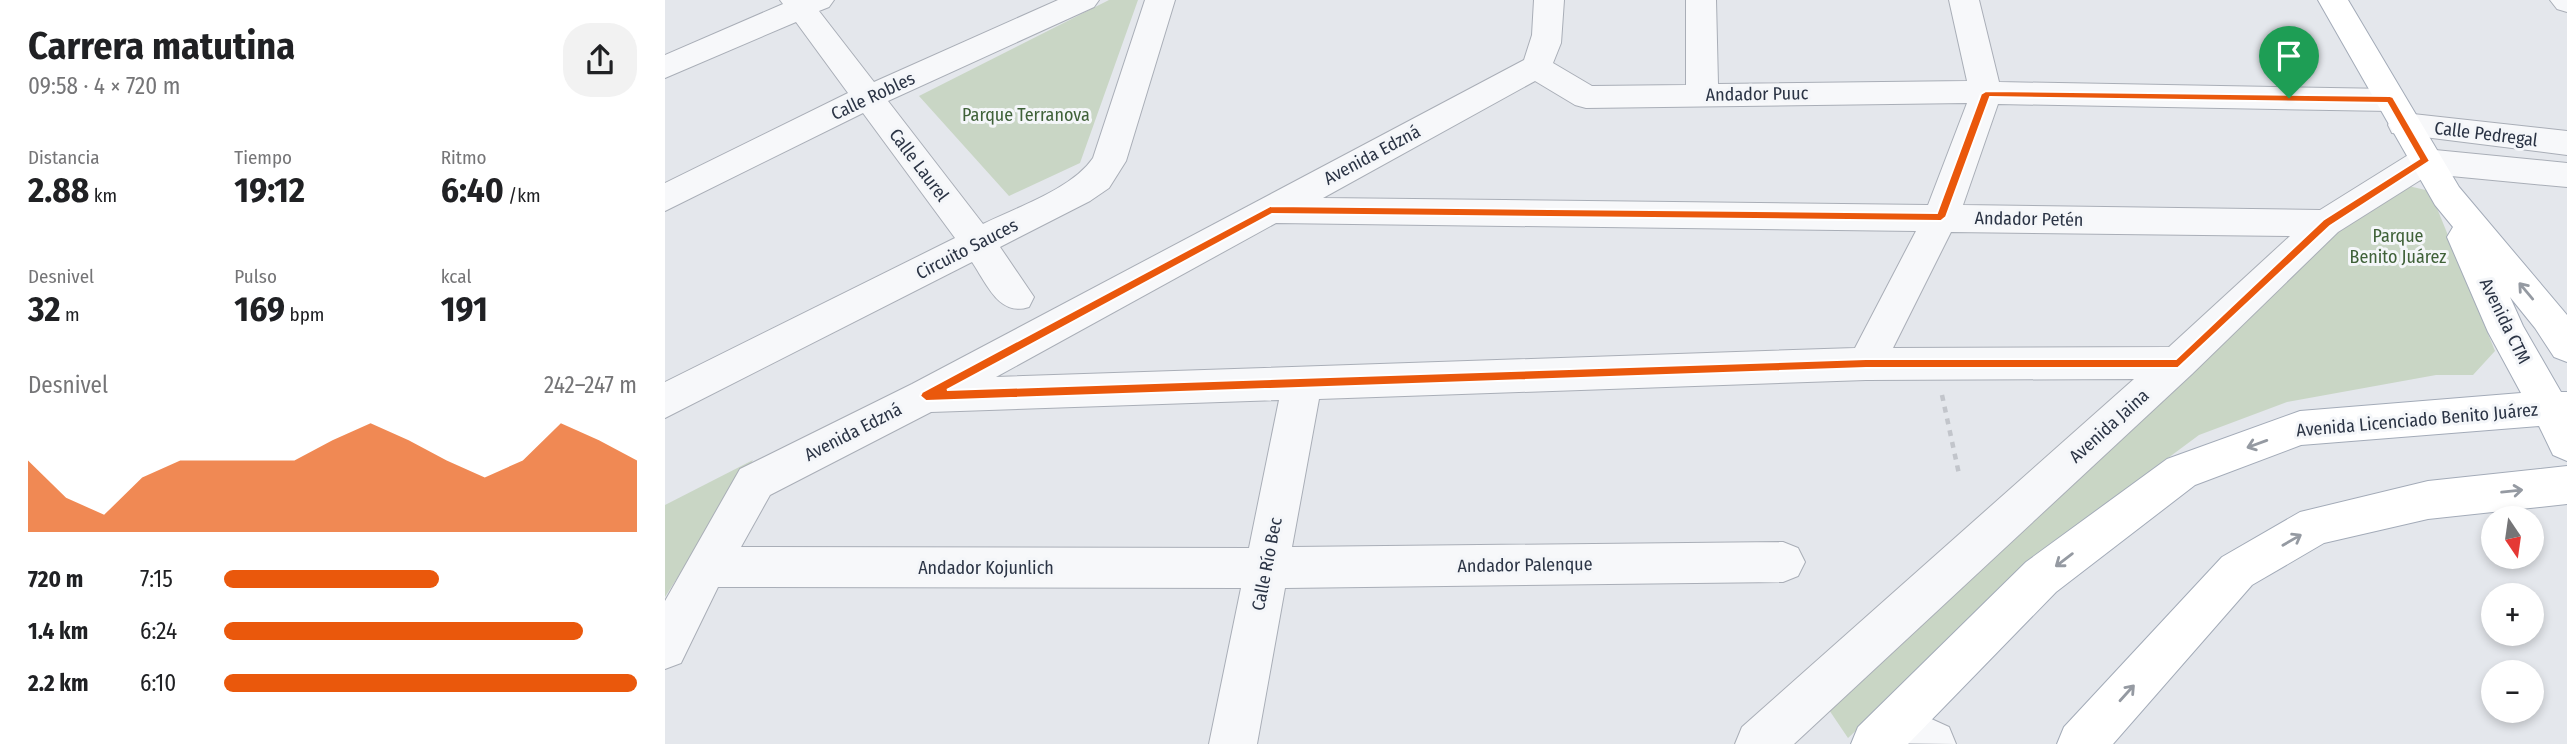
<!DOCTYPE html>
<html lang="es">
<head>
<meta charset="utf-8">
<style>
	:root { --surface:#fff; --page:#f2f2f2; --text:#202124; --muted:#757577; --accent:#ea580c }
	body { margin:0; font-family:"Fira Sans Condensed",sans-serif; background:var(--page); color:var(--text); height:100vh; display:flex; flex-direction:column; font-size:26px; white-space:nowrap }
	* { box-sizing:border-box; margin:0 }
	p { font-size:23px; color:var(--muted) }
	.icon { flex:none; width:38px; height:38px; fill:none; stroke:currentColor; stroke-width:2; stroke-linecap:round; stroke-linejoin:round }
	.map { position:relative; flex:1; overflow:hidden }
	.side { display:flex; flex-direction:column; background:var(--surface); width:665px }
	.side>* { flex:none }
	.needle { width:46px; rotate:167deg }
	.controls { position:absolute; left:1816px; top:506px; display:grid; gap:14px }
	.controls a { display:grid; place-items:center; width:63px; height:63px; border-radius:50%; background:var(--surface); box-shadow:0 4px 10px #0003; font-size:35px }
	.pin { position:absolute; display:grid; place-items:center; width:60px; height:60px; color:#fff; margin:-72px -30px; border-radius:50% 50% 50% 0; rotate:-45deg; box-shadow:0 0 7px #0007 }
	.pin .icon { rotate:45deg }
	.round { display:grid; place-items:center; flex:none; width:74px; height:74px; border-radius:28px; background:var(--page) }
	.headline { display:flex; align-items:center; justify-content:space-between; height:119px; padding:0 28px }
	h1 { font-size:38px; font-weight:700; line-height:52px }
	.figures { display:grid; grid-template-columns:repeat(3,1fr); gap:10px; height:119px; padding:7px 28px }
	.figures div { display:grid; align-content:center }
	.figures b { font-size:35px; font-weight:700 }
	.figures small { font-size:19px; font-weight:400 }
	.figures p { font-size:19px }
	.chart { height:196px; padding:14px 28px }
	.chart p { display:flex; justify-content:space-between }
	.chart svg { width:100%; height:126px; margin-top:7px; fill:var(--accent); opacity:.7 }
	ul { padding:0 28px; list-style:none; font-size:23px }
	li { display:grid; grid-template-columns:112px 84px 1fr; align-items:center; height:52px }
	li i { height:18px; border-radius:9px; background:var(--accent) }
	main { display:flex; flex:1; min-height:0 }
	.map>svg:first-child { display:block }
	.green { fill:#c9d6c5 }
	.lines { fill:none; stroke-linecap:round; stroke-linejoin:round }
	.minor-casing { stroke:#a9aeb7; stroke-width:2 }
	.major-casing { stroke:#a3abb8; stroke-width:2 }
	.path { stroke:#c2c5cb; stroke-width:4.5; stroke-dasharray:6 6; stroke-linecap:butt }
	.minor { fill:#f7f8fa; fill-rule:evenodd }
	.major { fill:#fff; fill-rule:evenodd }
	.oneway { stroke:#959aa2 }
	.route { fill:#ea580c; stroke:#fff; stroke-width:2; fill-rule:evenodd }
	.labels { text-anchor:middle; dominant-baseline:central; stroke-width:6; stroke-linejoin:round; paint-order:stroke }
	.street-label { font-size:18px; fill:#2b3445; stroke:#f4f6f9 }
	.park-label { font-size:18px; fill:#3f6138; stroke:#f4f6f9 }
</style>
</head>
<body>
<main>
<section class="side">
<div class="headline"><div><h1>Carrera matutina</h1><p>09:58 · 4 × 720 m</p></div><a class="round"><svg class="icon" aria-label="share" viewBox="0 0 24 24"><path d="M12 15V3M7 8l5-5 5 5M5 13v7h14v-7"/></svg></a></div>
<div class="figures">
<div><p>Distancia</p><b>2.88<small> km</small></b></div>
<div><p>Tiempo</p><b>19:12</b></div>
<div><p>Ritmo</p><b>6:40<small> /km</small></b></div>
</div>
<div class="figures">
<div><p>Desnivel</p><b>32<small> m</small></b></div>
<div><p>Pulso</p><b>169<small> bpm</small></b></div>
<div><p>kcal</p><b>191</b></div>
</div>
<div class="chart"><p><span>Desnivel</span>242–247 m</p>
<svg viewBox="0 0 160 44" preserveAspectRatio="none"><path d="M0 44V19L10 32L20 38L30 25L40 19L50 19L60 19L70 19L80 12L90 6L100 12L110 19L120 25L130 19L140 6L150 12L160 19V44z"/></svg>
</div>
<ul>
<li><b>720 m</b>7:15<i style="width:52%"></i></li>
<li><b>1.4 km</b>6:24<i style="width:87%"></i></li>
<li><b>2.2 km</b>6:10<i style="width:100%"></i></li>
</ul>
</section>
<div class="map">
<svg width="1902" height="744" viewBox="0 0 1902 744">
	<rect width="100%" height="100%" fill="#e4e7ec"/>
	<path class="green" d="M444,0H473L415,163L344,196L254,96Z
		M1739,185L1765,191L1830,351L1808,375H1771L1622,402L1534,435L1418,521L1183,738L1160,704L1672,224Z
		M88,460L0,597V505Z"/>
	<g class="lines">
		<g class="minor-casing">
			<path id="minor" d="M115,0H169L164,7L154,11L209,82L393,0H434L429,7L223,101L318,224C352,207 407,189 428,158L480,0H510L461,161L444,188L425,201L335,247L369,297L364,307C334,317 322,284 307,262L0,418V382L290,238L198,113L0,211V183L183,93L131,22L0,78V55L118,4Z
				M869,0H899L896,43L888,63L927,86L1021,85V0H1051L1053,84L1302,81L1284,0H1314L1334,82L1725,89L1736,92L1741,100L1736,108L1725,111L1333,104L1298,205L1655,210L1748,152L1760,149L1902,163V187L1765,174L1673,232L1527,374L1129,744H1070L1077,727L1469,379L1201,380L654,399L627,547L1118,542L1133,548L1140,562L1133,576L1118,582L620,588L592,744H544L576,588L53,587L16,663L0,669V601L75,469L247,384L859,60L867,35ZM870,81L910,105L921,108L1302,103L1263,205L658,198ZM611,223L1251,231L1190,348L331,377ZM1286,232L1625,236L1504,347L1228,348ZM614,400L584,548L76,547L105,495L266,412Z
				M1885,0H1902V12L1892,9Z
				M1739,113L1902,131V155L1727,133L1723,125L1727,117Z
				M1229,702L1284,727L1291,744L1212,743L1205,726L1212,709Z"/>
		</g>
		<g class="major-casing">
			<path id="major" d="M1653,0H1683L1794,187L1902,315V362L1889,357L1870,328L1845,297L1858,326L1896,392H1902V461L1888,455L1874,426L1636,445L1530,485L1391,592L1243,744H1186L1193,727L1361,562L1502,459L1635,411L1856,393L1823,332L1782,237L1788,227L1770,205Z
				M1902,466V504L1763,519L1659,543L1587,585L1448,744H1392L1399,727L1557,557L1635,512L1763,481Z"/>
		</g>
		<path class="path" d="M1277,395L1294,474"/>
		<use href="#minor" class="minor"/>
		<use href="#major" class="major"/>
	</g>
	<defs><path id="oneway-shaft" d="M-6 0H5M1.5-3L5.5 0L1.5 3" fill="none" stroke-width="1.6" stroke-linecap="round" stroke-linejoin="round" transform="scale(1.75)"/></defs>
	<g class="oneway">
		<use href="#oneway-shaft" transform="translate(1861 291) rotate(-130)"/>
		<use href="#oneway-shaft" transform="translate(1592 444) rotate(160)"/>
		<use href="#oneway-shaft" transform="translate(1847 491) rotate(-6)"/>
		<use href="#oneway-shaft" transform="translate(1627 540) rotate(-30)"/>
		<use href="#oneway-shaft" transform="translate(1399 560) rotate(143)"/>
		<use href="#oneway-shaft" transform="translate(1462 693) rotate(-48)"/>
	</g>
	<path class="route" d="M1321,91L1725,96L1728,97L1765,161L1665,226L1513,368H1201L261,401L255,396L257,392L605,206L1272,213L1316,94ZM1325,97L1722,103L1754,159L1658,220L1511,359H1201L282,390L607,214L1276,221L1281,217Z"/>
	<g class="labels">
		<g class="street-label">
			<text transform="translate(1092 94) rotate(-1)">Andador Puuc</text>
			<text transform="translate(208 96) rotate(-25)">Calle Robles</text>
			<text transform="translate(1821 134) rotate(7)">Calle Pedregal</text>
			<text transform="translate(707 155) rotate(-28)">Avenida Edzná</text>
			<text transform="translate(254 165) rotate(53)">Calle Laurel</text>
			<text transform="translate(1364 219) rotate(1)">Andador Petén</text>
			<text transform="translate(302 249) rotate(-27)">Circuito Sauces</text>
			<text transform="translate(1840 321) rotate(64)">Avenida CTM</text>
			<text transform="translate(1752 420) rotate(-5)">Avenida Licenciado Benito Juárez</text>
			<text transform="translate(1444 426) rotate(-42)">Avenida Jaina</text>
			<text transform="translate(188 432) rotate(-27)">Avenida Edzná</text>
			<text transform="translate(602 564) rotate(-79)">Calle Río Bec</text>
			<text transform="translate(860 565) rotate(-1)">Andador Palenque</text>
			<text x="321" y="568">Andador Kojunlich</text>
		</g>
		<g class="park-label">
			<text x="361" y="115">Parque Terranova</text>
			<text x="1733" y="236">Parque<tspan x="1733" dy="21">Benito Juárez</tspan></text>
		</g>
	</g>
</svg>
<div class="controls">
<a><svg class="needle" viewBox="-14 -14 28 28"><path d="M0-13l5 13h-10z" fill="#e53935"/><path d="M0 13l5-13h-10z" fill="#757577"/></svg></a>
<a>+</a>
<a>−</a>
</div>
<div class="pin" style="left:1624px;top:98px;background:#1e9e55"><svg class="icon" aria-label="arrive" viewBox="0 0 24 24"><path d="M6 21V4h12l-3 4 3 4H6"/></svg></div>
</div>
</main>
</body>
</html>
